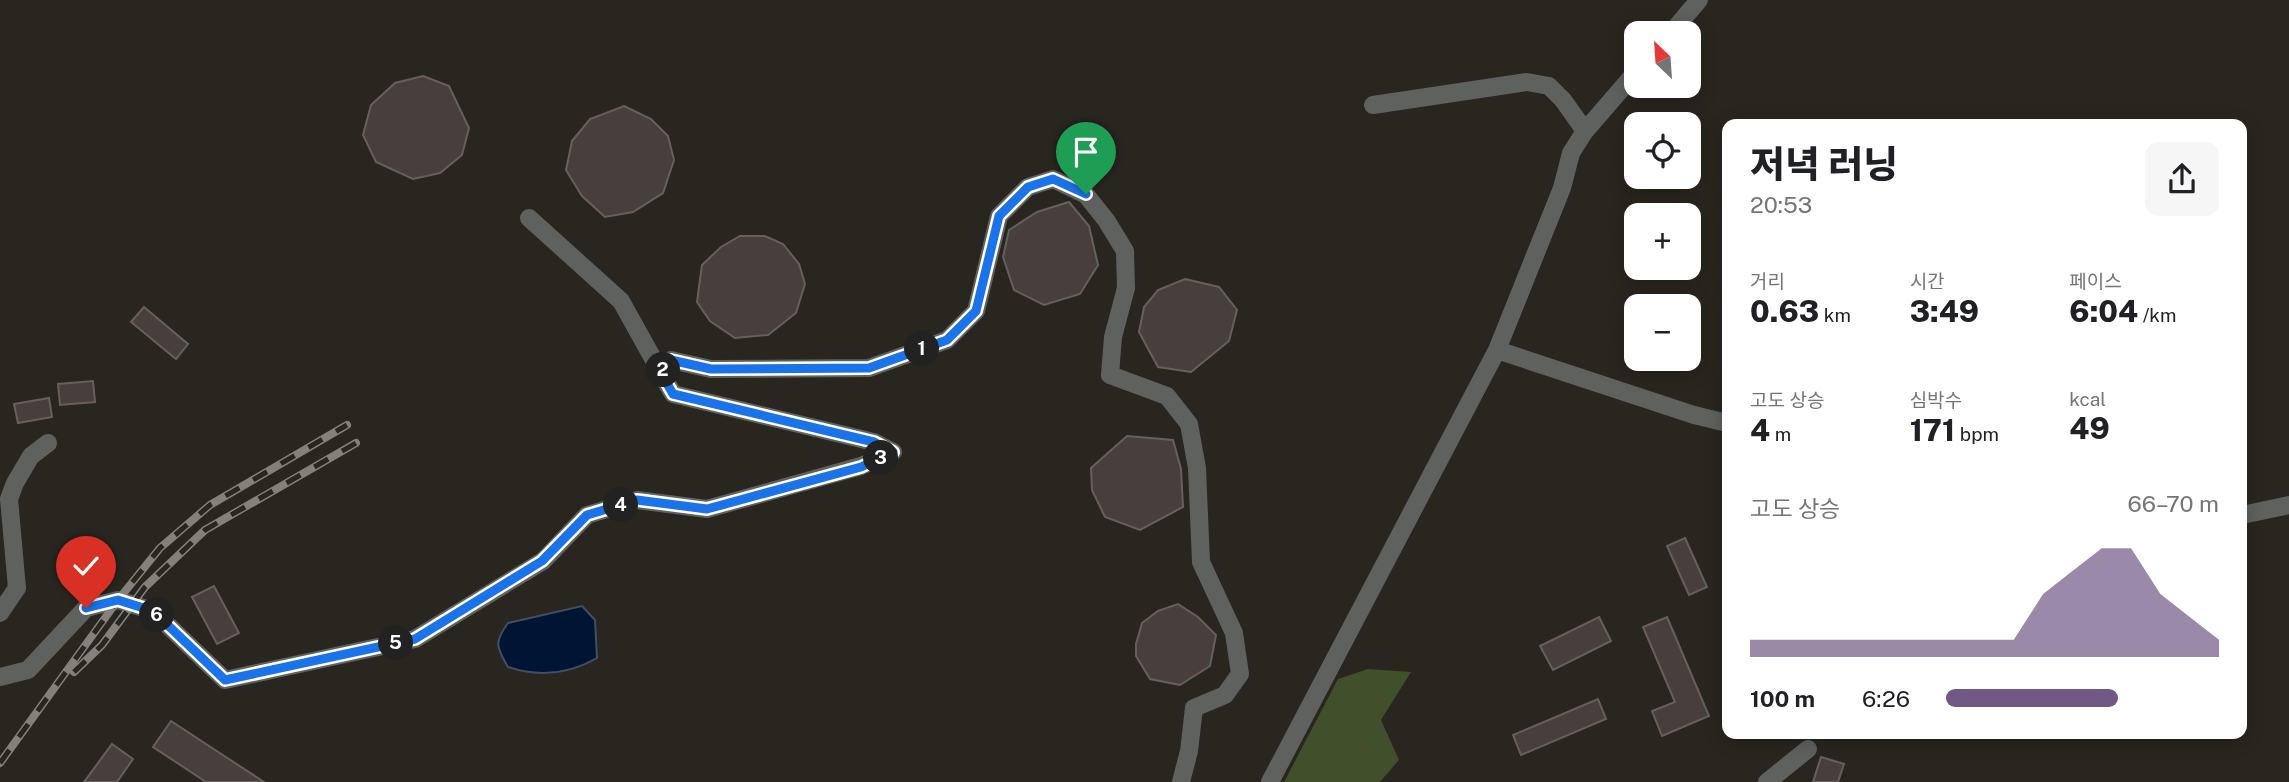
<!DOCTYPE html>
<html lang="ko">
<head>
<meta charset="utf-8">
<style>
	:root { --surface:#fff; --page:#f6f6f6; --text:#202124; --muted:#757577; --accent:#715885 }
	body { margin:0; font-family:"Public Sans","Noto Sans KR",sans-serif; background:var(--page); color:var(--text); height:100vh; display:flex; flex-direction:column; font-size:26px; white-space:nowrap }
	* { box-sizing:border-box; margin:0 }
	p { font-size:23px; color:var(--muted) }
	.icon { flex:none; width:38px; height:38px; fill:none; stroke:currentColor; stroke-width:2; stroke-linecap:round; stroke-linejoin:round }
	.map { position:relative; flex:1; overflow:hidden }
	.panel { position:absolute; left:1722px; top:119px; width:525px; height:620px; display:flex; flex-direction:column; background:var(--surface); border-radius:14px; box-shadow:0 4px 18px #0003 }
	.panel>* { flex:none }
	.needle { width:46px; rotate:335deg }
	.buttons { position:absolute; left:1624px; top:21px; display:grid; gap:14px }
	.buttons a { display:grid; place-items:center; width:77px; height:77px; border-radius:14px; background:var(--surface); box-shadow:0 4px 18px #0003; font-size:35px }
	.pin { position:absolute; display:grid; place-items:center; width:60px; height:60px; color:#fff; margin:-72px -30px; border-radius:50% 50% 50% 0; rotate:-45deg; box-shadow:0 0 7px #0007 }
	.pin .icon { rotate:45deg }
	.km { position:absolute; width:35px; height:35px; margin:-18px; border-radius:50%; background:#222; color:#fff; font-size:19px; line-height:35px; text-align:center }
	.round { display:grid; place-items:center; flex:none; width:74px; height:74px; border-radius:14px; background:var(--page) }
	.head { display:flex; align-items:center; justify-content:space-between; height:119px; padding:0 28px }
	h1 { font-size:38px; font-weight:800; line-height:52px }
	.metrics { display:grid; grid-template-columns:repeat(3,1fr); gap:10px; height:119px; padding:7px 28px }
	.metrics div { display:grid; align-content:center }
	.metrics b { font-size:30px; font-weight:800 }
	.metrics small { font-size:19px; font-weight:400 }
	.metrics p { font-size:19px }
	.chart { height:196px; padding:14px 28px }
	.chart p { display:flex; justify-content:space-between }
	.chart svg { width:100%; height:126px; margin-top:7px; fill:var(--accent); opacity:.7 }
	ul { padding:0 28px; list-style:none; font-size:23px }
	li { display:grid; grid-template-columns:112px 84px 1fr; align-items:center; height:52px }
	li i { height:18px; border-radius:9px; background:var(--accent) }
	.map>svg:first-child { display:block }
	.green { fill:#3f502a }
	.water { fill:#001533; stroke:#414f63; stroke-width:2 }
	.building { fill:#473f3c; stroke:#675f5b; stroke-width:2 }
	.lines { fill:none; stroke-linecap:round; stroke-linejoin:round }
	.minor { stroke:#5f615f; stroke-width:18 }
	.rail-casing { stroke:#84807b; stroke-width:8 }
	.rail { stroke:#29251f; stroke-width:5; stroke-dasharray:16; stroke-linecap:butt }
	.route-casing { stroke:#fff; stroke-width:14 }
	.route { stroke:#1a73e8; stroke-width:9 }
</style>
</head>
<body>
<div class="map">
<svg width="2289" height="782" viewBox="0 0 2289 782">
	<rect width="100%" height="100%" fill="#29251f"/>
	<path class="green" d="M1368,669L1411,672L1381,720L1399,760L1380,782H1284L1338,679Z"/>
	<path class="water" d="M582,606L595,620L597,658C569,674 538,677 508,667C496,647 494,642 508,623Z"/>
	<path class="building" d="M423,76L449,86L469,128L462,155L440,173L413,179L376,162L363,135L371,105L395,83Z
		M624,106L651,119L668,136L674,160L663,193L633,212L605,217L582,196L566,170L572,141L590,119Z
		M1069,202L1089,226L1098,265L1080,294L1044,305L1014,290L1003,257L1009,230L1037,212Z
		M740,236H765L783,244L799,264L805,284L796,313L768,335L735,338L710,321L697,302L702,265L721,247Z
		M1185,279L1219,287L1237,310L1229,341L1191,372L1158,367L1139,332L1144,307L1158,290Z
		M144,307L188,344L176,359L131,322Z
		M93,381L95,402L60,405L58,384Z
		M49,398L52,417L18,423L14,404Z
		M1127,436L1173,440L1181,469L1183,507L1140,530L1105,517L1092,490L1091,468Z
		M1685,538L1707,587L1689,595L1667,546Z
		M214,586L239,633L217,644L192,597Z
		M1178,604L1198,617L1216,635L1210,666L1180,685L1150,679L1136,656V644L1142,623L1158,611Z
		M1599,617L1611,641L1553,670L1540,646Z
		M1667,617L1709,716L1662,736L1652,711L1675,702L1643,627Z
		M1598,699L1606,719L1521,755L1513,735Z
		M171,721L264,782H206L153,747Z
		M112,744L133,759L117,782H84Z
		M1821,757L1844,764L1838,782H1813Z"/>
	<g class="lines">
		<path class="minor" d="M1671,33L1699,0
			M1373,105L1527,82L1549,86L1563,100L1585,131
			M529,218L621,301L661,373
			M1497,350L1694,415L1727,423
			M2242,515L2289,505
			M0,613L17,588L9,499L15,483L31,456L48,443
			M0,677L28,670L86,608L118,600L153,611L225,680L415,639L543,561L587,515L637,500L707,509L861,466L893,452L874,442L673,394L661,373L671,360L711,369L869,368L947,340L976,311L999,216L1028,187L1053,179L1086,195L1106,220L1125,251L1126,288L1113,337L1110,375L1167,396L1189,424L1197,468L1201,562L1234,633L1240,674L1225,695L1194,708L1189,751L1181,782
			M1270,782L1497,350L1562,188L1571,153L1585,131L1636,72
			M1767,782L1808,749"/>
		<g class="rail-casing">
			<path id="rail" d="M74,672L102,645L145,587L205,530L356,443
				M0,763L118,600L160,548L210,505L347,425"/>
		</g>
		<use href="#rail" class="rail"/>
	</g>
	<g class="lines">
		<g class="route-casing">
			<path id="route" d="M86,608L118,600L153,611L225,680L415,639L542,561L587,515L637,500L707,509L861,467L893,452L874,442L673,394L661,373L671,360L711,369L869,368L947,340L976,311L999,216L1028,187L1053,179L1086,194"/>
		</g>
		<use href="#route" class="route"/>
	</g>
</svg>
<div class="buttons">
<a><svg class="needle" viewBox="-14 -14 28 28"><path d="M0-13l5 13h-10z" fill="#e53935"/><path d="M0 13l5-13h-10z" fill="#757577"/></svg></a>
<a><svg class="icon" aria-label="locate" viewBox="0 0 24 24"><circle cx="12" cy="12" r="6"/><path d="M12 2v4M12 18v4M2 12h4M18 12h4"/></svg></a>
<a>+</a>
<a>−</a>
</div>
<div class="pin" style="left:1086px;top:194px;background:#1e9e55"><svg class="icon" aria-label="arrive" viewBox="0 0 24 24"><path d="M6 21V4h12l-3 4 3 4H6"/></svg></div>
<div class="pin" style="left:86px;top:608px;background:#d93025"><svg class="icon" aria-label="check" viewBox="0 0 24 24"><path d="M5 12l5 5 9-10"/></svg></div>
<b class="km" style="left:922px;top:349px">1</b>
<b class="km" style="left:663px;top:370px">2</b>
<b class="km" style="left:881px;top:458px">3</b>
<b class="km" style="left:621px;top:505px">4</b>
<b class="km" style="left:396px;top:643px">5</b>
<b class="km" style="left:157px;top:615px">6</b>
<section class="panel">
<div class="head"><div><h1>저녁 러닝</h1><p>20:53</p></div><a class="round"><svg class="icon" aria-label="share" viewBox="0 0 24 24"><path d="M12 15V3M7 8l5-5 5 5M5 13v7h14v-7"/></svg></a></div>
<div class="metrics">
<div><p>거리</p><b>0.63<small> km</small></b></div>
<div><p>시간</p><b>3:49</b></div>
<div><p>페이스</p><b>6:04<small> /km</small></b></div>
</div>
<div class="metrics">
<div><p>고도 상승</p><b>4<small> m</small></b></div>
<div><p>심박수</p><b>171<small> bpm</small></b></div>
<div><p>kcal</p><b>49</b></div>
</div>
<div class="chart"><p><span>고도 상승</span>66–70 m</p>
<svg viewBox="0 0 160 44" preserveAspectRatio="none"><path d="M0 44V38L10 38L20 38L30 38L40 38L50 38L60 38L70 38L80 38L90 38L100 22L110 14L120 6L130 6L140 22L150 30L160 38V44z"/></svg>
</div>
<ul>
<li><b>100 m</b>6:26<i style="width:63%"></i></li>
</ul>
</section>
</div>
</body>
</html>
